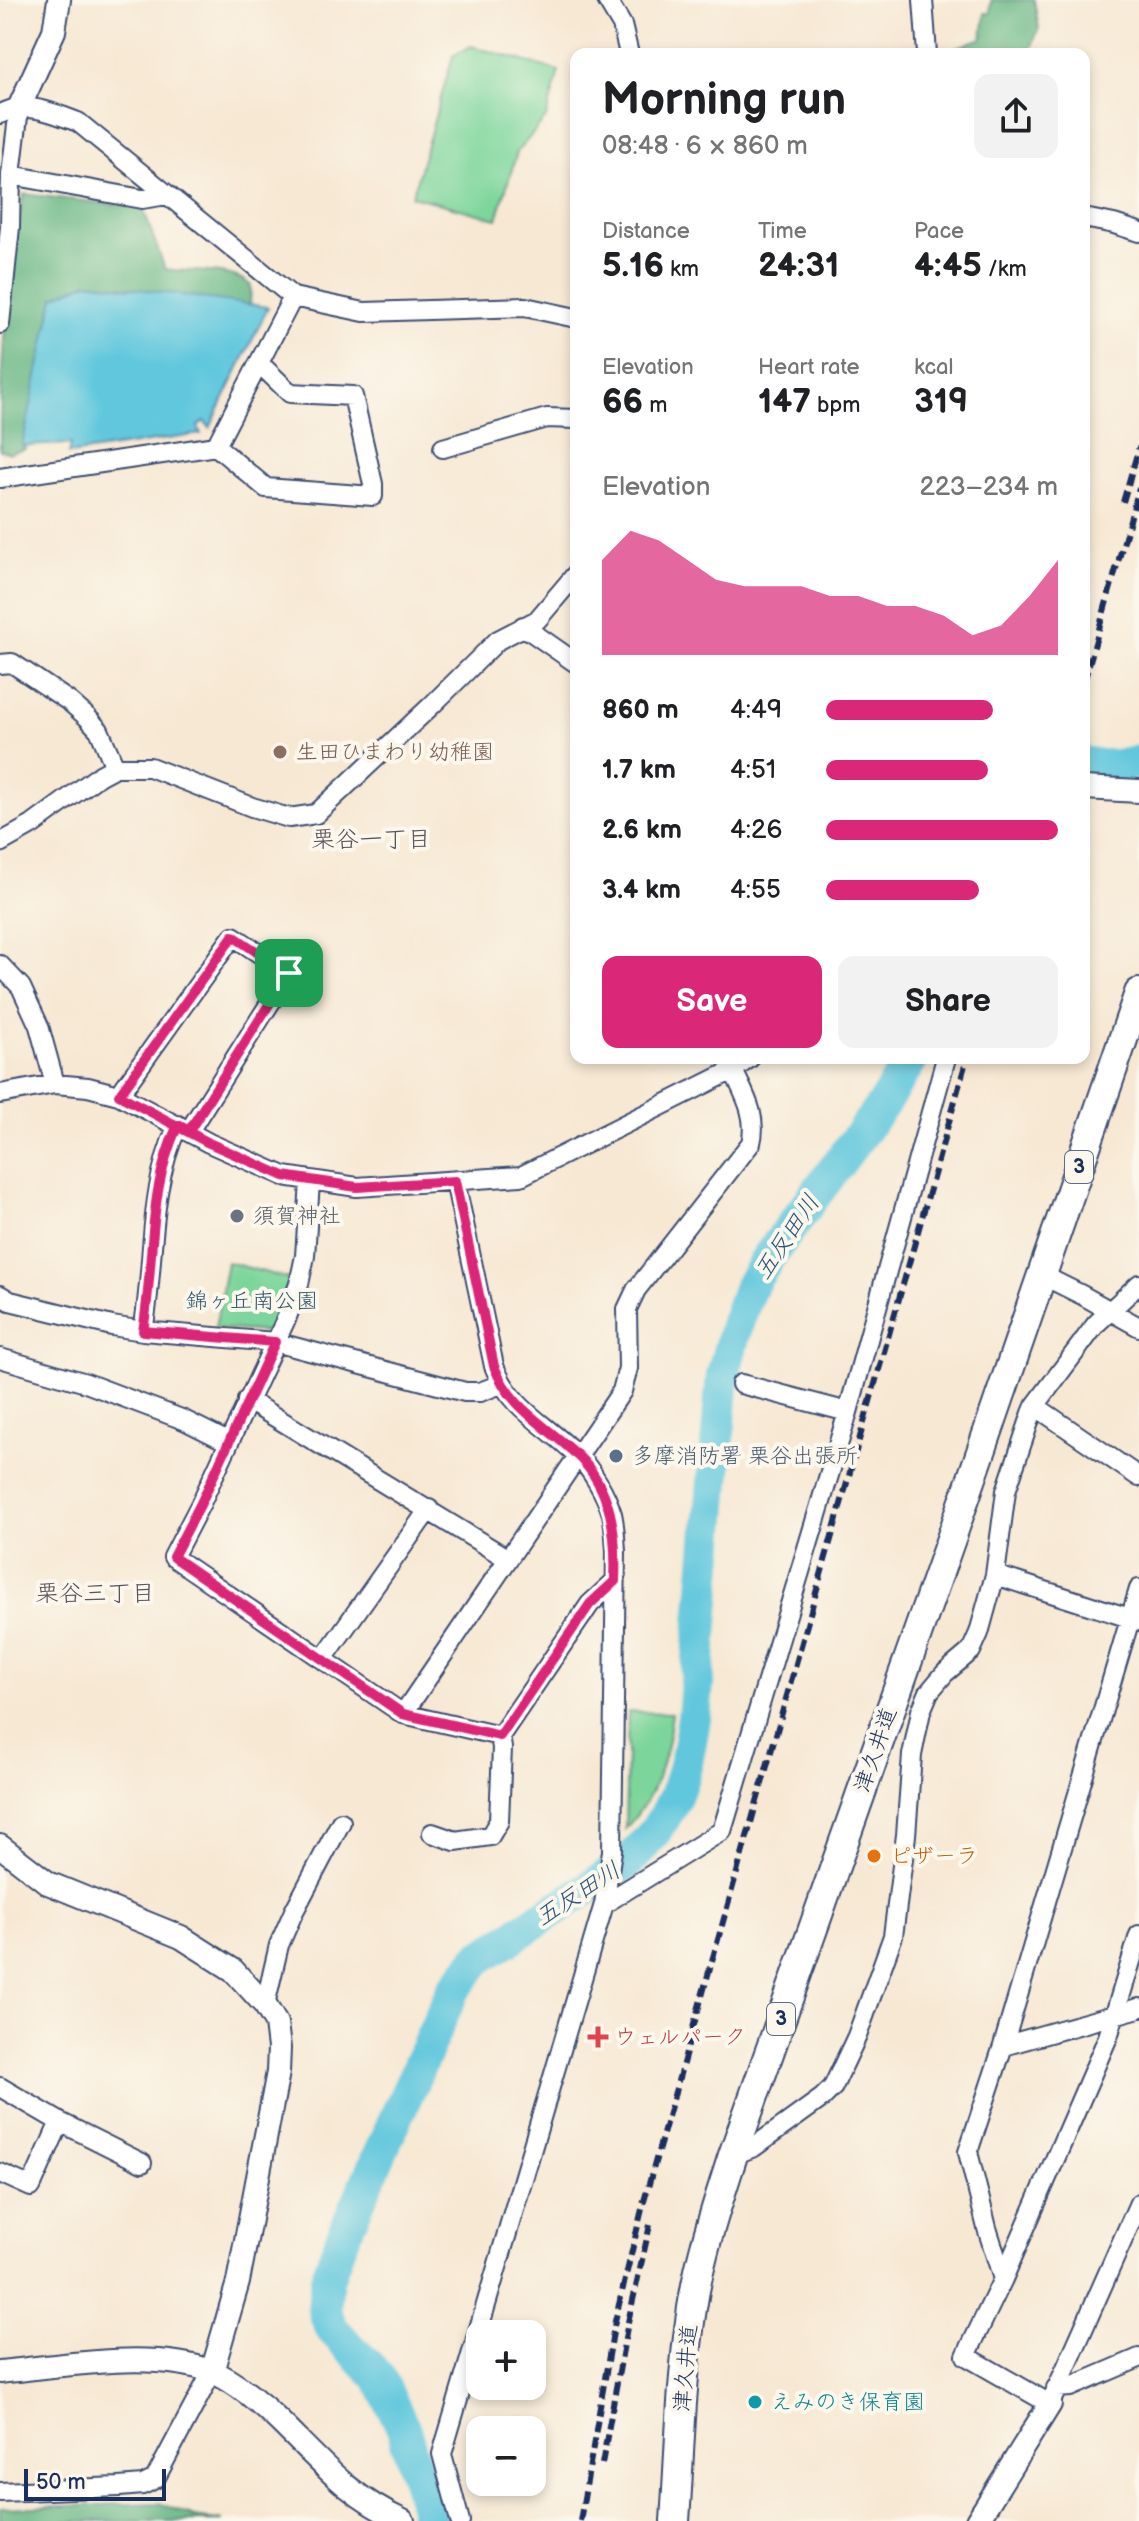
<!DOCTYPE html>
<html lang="en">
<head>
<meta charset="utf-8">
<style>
	:root { --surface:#fff; --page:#f2f2f2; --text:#202124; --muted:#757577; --accent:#db2777 }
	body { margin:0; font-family:"Balsamiq Sans","Klee One",sans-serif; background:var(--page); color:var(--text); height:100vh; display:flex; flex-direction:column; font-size:30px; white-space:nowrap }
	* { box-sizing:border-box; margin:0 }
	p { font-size:26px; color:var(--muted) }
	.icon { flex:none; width:44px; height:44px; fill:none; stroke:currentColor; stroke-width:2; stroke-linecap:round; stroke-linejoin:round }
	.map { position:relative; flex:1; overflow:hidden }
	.side { position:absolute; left:570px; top:48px; width:520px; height:1016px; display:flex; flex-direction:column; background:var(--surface); border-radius:16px; box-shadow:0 4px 12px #0003 }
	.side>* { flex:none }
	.controls { position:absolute; left:466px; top:2320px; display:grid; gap:16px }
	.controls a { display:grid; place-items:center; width:80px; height:80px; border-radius:16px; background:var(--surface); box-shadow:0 4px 12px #0003; font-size:40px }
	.scale { position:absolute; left:24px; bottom:20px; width:142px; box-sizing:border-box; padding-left:8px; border:4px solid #1b2f5e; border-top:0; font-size:22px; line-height:28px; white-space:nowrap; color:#1b2f5e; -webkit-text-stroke:6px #fbf7ec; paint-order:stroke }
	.pin { position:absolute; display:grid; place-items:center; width:68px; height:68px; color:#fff; margin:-34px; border-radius:16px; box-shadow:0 4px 12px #0006 }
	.round { display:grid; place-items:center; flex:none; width:84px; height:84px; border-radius:16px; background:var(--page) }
	.summary { display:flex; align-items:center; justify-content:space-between; height:136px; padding:0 32px }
	h1 { font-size:44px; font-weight:800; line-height:60px }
	.stats { display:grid; grid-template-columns:repeat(3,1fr); gap:12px; height:136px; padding:8px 32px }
	.stats div { display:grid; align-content:center }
	.stats b { font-size:34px; font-weight:800 }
	.stats small { font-size:22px; font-weight:400 }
	.stats p { font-size:22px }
	.chart { height:224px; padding:16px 32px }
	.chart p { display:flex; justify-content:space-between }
	.chart svg { width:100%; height:144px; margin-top:8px; fill:var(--accent); opacity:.7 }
	.button { display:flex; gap:16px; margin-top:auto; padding:16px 32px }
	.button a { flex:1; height:92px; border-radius:16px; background:var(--accent); color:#fff; font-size:32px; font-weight:800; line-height:92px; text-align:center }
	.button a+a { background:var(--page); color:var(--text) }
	ul { padding:0 32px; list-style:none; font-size:26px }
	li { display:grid; grid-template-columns:128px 96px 1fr; align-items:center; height:60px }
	li i { height:20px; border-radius:10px; background:var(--accent) }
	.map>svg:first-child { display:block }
	.green { fill:#7cd59a; stroke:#4c827c; stroke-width:2 }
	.forest { fill:#65b682; stroke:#407270; stroke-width:2 }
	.water { fill:#60c7dd; stroke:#3e7b9e; stroke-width:2 }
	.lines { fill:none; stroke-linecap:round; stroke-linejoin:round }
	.river { stroke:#60c7dd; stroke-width:34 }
	.minor-casing { stroke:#3c4b70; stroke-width:22 }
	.tertiary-casing { stroke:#3c4b70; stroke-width:26 }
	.primary-casing { stroke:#3c4b70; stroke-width:32 }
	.minor { stroke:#fff; stroke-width:18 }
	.tertiary { stroke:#fff; stroke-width:22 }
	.primary { stroke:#fff; stroke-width:28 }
	.rail { stroke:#1b2f5e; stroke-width:6; stroke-dasharray:12 6; stroke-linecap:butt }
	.route-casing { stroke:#fff; stroke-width:16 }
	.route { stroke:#db2777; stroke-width:10 }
	.education-dot { fill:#8d6e63; stroke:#fbf7ec; stroke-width:3 }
	.worship-dot { fill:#6b7280; stroke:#fbf7ec; stroke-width:3 }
	.service-dot { fill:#5c6f8a; stroke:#fbf7ec; stroke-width:3 }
	.food-dot { fill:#e8710a; stroke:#fbf7ec; stroke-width:3 }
	.health-dot { fill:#e0444e; stroke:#fbf7ec; stroke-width:3 }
	.culture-dot { fill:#0f9aa8; stroke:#fbf7ec; stroke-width:3 }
	.labels { text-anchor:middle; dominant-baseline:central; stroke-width:8; stroke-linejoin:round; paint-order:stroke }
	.shield { fill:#fbf7ec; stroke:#5e6b89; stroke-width:2 }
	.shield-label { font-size:20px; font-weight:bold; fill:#1b2f5e }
	.education-label { font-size:22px; fill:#785e54; stroke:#fbf7ec; text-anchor:start }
	.worship-label { font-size:22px; fill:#5b616d; stroke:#fbf7ec; text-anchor:start }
	.park-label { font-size:22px; fill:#33586d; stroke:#fbf7ec }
	.service-label { font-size:22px; fill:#4e5e75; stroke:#fbf7ec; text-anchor:start }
	.street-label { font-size:22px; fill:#1b2f5e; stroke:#fbf7ec }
	.food-label { font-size:22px; fill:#c56008; stroke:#fbf7ec; text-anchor:start }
	.health-label { font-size:22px; fill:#be3a42; stroke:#fbf7ec; text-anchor:start }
	.culture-label { font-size:22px; fill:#0d838f; stroke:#fbf7ec; text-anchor:start }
	.neighbourhood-label { font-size:24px; fill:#5b545d; stroke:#fbf7ec }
	.water-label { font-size:24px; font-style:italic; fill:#2c557e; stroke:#fbf7ec }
</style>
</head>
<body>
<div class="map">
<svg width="1139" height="2521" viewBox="0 0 1139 2521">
	<rect width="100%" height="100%" fill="#fbf7ec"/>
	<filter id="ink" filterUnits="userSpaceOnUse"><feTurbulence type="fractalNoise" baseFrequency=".0125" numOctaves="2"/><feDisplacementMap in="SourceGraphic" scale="16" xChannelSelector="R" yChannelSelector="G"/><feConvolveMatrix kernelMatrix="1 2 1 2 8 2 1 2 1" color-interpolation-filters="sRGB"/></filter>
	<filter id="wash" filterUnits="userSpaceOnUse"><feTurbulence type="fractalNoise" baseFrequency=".006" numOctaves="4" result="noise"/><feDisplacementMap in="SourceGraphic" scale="32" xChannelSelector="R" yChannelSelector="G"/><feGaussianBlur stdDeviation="1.8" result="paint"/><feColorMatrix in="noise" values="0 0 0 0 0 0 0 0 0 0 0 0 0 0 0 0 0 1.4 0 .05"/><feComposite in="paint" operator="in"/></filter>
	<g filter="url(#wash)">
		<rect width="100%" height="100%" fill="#f7e8d3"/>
		<path class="green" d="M471,46L559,71L546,118L517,152L497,219L412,196L453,56Z
			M227,1262L293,1280L275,1327L265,1332L215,1328Z
			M628,1712L672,1713C667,1758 656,1796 625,1829Z"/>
		<path class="forest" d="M991,0H1034L1039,28L1029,54L977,52L949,54L950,50L982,38L985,13H990Z
			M24,194L143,208L165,269C189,273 234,267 251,286L250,305L88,282L55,297L25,449L10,453L0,450C0,364 6,278 24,194Z
			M159,2503L194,2517L223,2521H0V2508Z"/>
		<path class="water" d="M88,282L268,307L210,428L204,421L198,426L201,434L69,454L71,444L22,446L54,297Z"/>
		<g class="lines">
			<path class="river" d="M1084,763C1102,767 1121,768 1139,762
				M430,2521L404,2430L379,2377L332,2329L324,2310L327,2279L340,2243L453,1990L478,1959L627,1863C675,1816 684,1782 694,1718L723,1375L736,1326L749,1289L769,1256L883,1104L912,1058"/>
		</g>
	</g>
	<g filter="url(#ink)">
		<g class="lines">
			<g class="minor-casing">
				<path id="minor" d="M607,0L622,25L629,54
					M923,0L927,54
					M0,114C6,112 13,108 19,108C38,106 61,116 78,122L293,297L364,312L525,307L576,318
					M11,175L142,199L167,195
					M1084,218L1114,224L1139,232
					M0,324L10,227L11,175L19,108
					M216,446L293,297
					M443,448L547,418L576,419
					M0,478L216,446L266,488L373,496V484L353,396L290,393L259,363
					M523,626L576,663
					M0,664L12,663L70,702L87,717L99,730L115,767
					M0,843L32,825L100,775L115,767H150L252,807L289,818L316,814L432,705L498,640L537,620L576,574
					M0,965L21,987L39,1026L55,1084
					M0,1094L55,1084L88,1087L119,1095L209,1143L284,1176L357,1187L521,1176L733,1070L750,1058
					M119,1095L233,936L289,973L189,1131
					M455,1181L494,1366C511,1410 546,1424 577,1455C592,1470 606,1494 612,1514C615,1526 615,1539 616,1551L612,1851L604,1904L442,2454L460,2521
					M310,1182L305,1256L299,1284L287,1317L201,1503L173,1557L403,1714L500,1736
					M1042,1275L1082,1295L1139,1327
					M0,1295L10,1301L112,1326L143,1331L275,1342L465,1392H480L501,1384
					M143,1331C156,1259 147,1193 178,1125
					M0,1358L86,1383L184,1420L228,1442
					M741,1384L848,1412
					M247,1400L508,1559
					M1035,1406L1139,1477
					M995,1575L1139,1621
					M323,1659L429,1509
					M403,1714L622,1391L628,1368L627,1309L636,1290L751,1143C758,1116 744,1094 733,1070
					M432,1833L455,1841L490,1836L499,1821L502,1748L500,1736L590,1604L615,1581
					M604,1904L722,1831L848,1412L946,1058
					M1139,1935L1108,2037L1003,2279L966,2356L1050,2404L1139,2203
					M265,2005L279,1945L294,1911L341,1822
					M1003,2046L1139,2008
					M0,2087L60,2122L142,2163
					M733,2155L754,2147L822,2098L833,2087L857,2036L893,1936L906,1835L912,1755L921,1711L929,1692L945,1673L971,1651L979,1633L995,1575L1006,1491L1032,1413L1035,1406L1096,1324L1139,1284
					M0,2173L31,2187L60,2122
					M1003,2279L987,2228L968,2152L1003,2046L1139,1589
					M1056,2388L1071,2387L1139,2358
					M0,2492L119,2487L143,2485L155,2479L212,2372"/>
			</g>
			<g class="tertiary-casing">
				<path id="tertiary" d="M19,108L54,31L59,0
					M1084,788L1139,791
					M0,1846L48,1883L181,1937L233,1970L265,2005L276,2023L279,2048L278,2072L238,2282L212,2372
					M0,2372C59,2366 157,2349 212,2372C235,2381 263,2405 280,2422C322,2463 348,2496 403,2521
					M977,2521L1050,2404"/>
			</g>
			<g class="primary-casing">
				<path id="primary" d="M675,2521C680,2450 681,2378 692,2308C700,2255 717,2205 733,2155L953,1533L1139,993"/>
			</g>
			<use href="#minor" class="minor"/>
			<use href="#tertiary" class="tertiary"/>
			<use href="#primary" class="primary"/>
			<path class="rail" d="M1123,502L1139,447
				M1084,682L1139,488
				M602,2464L628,2322L650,2225
				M580,2521L615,2321L643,2205L967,1058"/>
		</g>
	</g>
	<g class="lines" filter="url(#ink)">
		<g class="route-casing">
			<path id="route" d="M289,973L189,1131L178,1125C147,1190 155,1261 143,1331L275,1342L201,1503L173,1557L403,1714L500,1736L590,1604L615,1581C617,1535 612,1488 577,1455C545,1424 511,1410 494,1366L455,1181L357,1187L284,1176L209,1143L119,1095L233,936L289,973"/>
		</g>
		<use href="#route" class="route"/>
	</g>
	<circle class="education-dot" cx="280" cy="752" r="8"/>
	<circle class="worship-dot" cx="237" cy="1216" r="8"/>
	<circle class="service-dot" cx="616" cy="1456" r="8"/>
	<circle class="food-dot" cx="874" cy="1856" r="8"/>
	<path class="health-dot" d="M594 2025h8v8h8v8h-8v8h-8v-8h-8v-8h8z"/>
	<circle class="culture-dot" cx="755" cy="2402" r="8"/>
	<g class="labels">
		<g class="shield">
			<rect x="1065" y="1151" width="28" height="32" rx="6"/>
			<rect x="767" y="2003" width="28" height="32" rx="6"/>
		</g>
		<g class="shield-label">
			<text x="1079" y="1167">3</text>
			<text x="781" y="2019">3</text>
		</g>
		<g class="education-label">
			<text x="296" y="752">生田ひまわり幼稚園</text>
		</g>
		<g class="worship-label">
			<text x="253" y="1216">須賀神社</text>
		</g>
		<g class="park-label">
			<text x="252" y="1301">錦ヶ丘南公園</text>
		</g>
		<g class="service-label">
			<text x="632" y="1456">多摩消防署 栗谷出張所</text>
		</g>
		<g class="street-label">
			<text transform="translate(876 1750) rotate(-71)">津久井道</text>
			<text transform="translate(686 2368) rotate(-85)">津久井道</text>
		</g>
		<g class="food-label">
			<text x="890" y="1856">ピザーラ</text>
		</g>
		<g class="health-label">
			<text x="614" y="2037">ウェルパーク</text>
		</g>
		<g class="culture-label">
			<text x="771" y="2402">えみのき保育園</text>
		</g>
		<g class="neighbourhood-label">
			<text x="371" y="839">栗谷一丁目</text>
			<text x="95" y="1593">栗谷三丁目</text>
		</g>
		<g class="water-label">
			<text transform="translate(787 1237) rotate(-56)">五反田川</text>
			<text transform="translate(578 1894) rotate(-33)">五反田川</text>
		</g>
	</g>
</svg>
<div class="controls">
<a>+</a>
<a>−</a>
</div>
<div class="scale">50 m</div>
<div class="pin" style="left:289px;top:973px;background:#1e9e55"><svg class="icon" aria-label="arrive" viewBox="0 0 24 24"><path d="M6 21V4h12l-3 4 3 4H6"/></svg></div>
<section class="side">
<div class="summary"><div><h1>Morning run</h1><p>08:48 · 6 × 860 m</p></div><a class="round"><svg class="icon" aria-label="share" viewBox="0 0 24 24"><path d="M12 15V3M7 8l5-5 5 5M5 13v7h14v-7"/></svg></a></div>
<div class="stats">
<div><p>Distance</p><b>5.16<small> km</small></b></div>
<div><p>Time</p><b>24:31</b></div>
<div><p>Pace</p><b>4:45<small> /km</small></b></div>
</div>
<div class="stats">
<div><p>Elevation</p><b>66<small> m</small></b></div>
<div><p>Heart rate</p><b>147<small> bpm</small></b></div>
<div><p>kcal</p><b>319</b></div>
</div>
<div class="chart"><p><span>Elevation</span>223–234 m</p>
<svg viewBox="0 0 160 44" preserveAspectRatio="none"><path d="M0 44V15L10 6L20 9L30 15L40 21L50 23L60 23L70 23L80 26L90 26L100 29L110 29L120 32L130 38L140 35L150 26L160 15V44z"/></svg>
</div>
<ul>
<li><b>860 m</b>4:49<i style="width:72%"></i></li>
<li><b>1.7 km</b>4:51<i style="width:70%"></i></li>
<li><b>2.6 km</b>4:26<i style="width:100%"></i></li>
<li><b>3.4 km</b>4:55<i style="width:66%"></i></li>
</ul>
<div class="button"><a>Save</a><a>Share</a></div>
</section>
</div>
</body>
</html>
